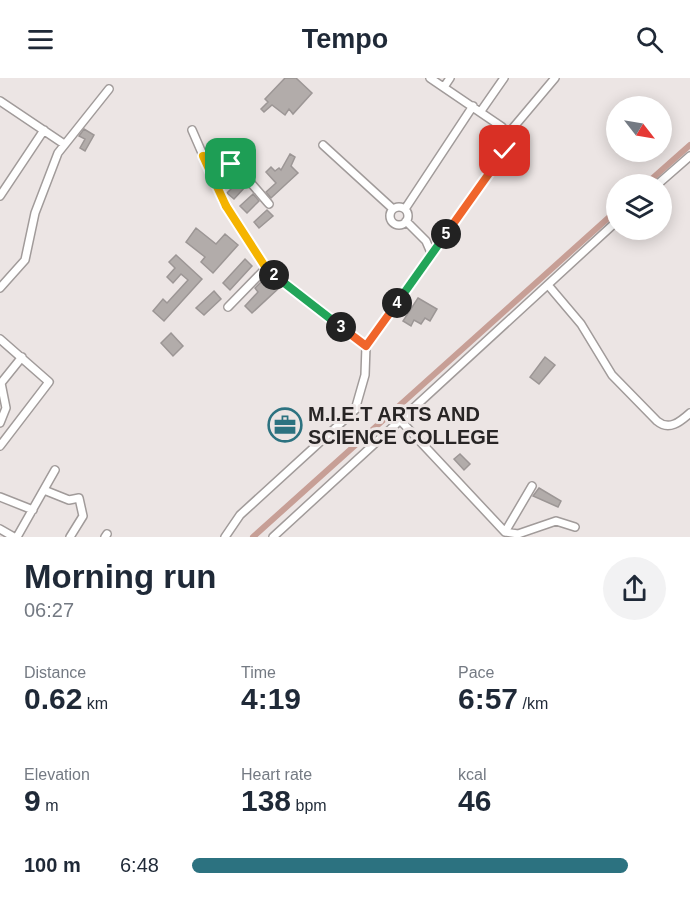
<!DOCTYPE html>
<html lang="en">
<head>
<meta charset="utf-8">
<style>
	:root { --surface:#fff; --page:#f2f2f3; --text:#1f2937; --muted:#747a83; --accent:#2c7280 }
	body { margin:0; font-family:Arial,sans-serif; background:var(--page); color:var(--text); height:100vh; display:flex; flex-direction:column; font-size:22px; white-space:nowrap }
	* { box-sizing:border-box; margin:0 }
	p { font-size:20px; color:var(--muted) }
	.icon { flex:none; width:33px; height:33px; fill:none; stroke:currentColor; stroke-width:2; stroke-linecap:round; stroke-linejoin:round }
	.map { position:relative; height:459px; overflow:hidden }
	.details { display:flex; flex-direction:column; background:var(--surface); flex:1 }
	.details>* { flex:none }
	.needle { width:39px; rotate:121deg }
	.fabs { position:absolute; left:606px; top:18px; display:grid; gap:12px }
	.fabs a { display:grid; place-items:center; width:66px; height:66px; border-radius:50%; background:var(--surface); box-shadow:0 3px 15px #0003; font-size:30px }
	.pin { position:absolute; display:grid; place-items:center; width:51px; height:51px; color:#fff; margin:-26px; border-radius:12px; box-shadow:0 3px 9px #0006 }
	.km { position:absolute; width:30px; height:30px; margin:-15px; border-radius:50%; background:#222; color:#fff; font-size:16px; line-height:30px; text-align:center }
	.round { display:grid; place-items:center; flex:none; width:63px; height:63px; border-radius:32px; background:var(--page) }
	.head { display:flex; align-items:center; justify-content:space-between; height:102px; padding:0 24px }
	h1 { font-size:33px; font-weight:600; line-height:45px }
	.stats { display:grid; grid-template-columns:repeat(3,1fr); gap:9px; height:102px; padding:6px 24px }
	.stats div { display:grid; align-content:center }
	.stats b { font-size:30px; font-weight:600 }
	.stats small { font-size:16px; font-weight:400 }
	.stats p { font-size:16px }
	ul { padding:0 24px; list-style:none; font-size:20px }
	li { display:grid; grid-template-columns:96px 72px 1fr; align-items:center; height:45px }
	li i { height:15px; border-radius:8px; background:var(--accent) }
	header { display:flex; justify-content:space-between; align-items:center; height:78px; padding:0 24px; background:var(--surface); font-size:27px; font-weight:600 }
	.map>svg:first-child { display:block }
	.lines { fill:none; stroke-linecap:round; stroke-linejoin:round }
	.canal { stroke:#c79f96; stroke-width:6 }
	.building { fill:#b2acaa; stroke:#9c9695; stroke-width:1.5 }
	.minor-casing { stroke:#a19b9a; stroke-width:10 }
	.minor { stroke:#fff; stroke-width:7 }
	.split-1-casing { stroke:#fff; stroke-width:12 }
	.split-2-casing { stroke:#fff; stroke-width:12 }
	.split-3-casing { stroke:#fff; stroke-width:12 }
	.split-4-casing { stroke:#fff; stroke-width:12 }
	.split-5-casing { stroke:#fff; stroke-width:12 }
	.split-6-casing { stroke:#fff; stroke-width:12 }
	.split-1 { stroke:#f5b400; stroke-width:8 }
	.split-2 { stroke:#f5b400; stroke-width:8 }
	.split-3 { stroke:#22a559; stroke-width:8 }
	.split-4 { stroke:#f0652b; stroke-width:8 }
	.split-5 { stroke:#22a559; stroke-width:8 }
	.split-6 { stroke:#f0652b; stroke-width:8 }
	.labels { text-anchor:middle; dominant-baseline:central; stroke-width:6; stroke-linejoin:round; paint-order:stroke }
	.poi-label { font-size:20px; font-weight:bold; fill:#282525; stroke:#ece5e4; text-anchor:start }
</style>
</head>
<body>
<header><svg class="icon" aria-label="menu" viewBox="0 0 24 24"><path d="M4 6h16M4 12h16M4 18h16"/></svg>Tempo<svg class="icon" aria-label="search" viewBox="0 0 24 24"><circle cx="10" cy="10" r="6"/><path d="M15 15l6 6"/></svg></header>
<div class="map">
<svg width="690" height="459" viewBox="0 0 690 459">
	<rect width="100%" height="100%" fill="#ece5e4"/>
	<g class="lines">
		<path class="canal" d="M646,106L690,67
			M253,459L616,133"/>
	</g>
	<path class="building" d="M285,0H296L312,15L293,36L289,31L285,37L272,27L264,34L261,31L268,24L265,21Z
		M84,51L94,57L85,73L80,70L85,61L79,58Z
		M290,76L295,79L291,88L298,95L271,120L266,114L276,105L266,94L271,89L275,93L279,90L281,92Z
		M240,102L246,108L234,121L227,115Z
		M253,116L259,123L247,135L240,128Z
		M267,132L273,138L259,150L254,144Z
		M196,150L216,166L225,156L238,167L213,195L201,184L205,179L186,164Z
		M176,177L202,201L164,243L153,233L163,221L167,225L188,202L181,196L173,205L167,199L175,190L169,184Z
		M245,181L252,188L230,212L223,205Z
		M267,198L280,209L252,235L245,228L258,214L255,210Z
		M214,213L221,221L204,237L196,230Z
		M418,220L437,231L430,243L425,240L421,246L414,242L411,248L403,243Z
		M171,255L183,268L173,278L161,265Z
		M545,279L555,287L539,306L530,299Z
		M460,376L470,386L464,392L454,381Z
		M539,410L561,423L558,429L533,418Z"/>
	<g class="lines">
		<g class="minor-casing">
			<path id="minor" d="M444,9L450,0
				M0,23L64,66
				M481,33L504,0
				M192,52L223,123L266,190L366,268
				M507,57L555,0
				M323,67L393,131
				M203,78C233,77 251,106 269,126
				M658,106L690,78
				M0,118L44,52
				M390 138a9 9 0 1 1 18 0a9 9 0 1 1-18 0Z
				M405,131L473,28
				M406,143L426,163L432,177
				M548,207L581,246L612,297L657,343C669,353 680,344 690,335
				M0,210L25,182L35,135L58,75L109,11
				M228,229L266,190
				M0,261L49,304L0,368
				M400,342L505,454L518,456L556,443L575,449
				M0,345L6,330L1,305L22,279
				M44,412L69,422L79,420L83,438L70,459
				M0,419L33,432
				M0,451L14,459
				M505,454L532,408
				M17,459L55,392
				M105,459L107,456
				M225,459L240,437L355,332L365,297L366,268L505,73L507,57L502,49L430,0
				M273,459L616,144"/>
		</g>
		<use href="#minor" class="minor"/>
	</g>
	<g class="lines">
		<g class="split-1-casing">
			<path id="split-1" d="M226,128L203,78L222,81L231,86"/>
		</g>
		<g class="split-2-casing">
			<path id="split-2" d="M226,128L266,190L274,197"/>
		</g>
		<g class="split-3-casing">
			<path id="split-3" d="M274,197L341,249"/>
		</g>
		<g class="split-4-casing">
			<path id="split-4" d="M341,249L366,268L397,225"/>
		</g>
		<g class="split-5-casing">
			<path id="split-5" d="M397,225L446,156"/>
		</g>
		<g class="split-6-casing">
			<path id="split-6" d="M446,156L505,73"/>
		</g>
		<use href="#split-1" class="split-1"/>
		<use href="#split-2" class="split-2"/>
		<use href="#split-3" class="split-3"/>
		<use href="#split-4" class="split-4"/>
		<use href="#split-5" class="split-5"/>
		<use href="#split-6" class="split-6"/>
	</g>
	<defs>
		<g id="office-ring" transform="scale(1.725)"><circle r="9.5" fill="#ece5e4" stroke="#2c7280" stroke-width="1.5"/><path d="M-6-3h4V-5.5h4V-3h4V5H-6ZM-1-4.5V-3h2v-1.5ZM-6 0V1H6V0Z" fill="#2c7280"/></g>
	</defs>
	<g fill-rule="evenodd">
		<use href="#office-ring" x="285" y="347"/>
	</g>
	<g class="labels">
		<g class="poi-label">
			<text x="308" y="336">M.I.E.T ARTS AND<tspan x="308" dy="23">SCIENCE COLLEGE</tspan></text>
		</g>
	</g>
</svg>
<div class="fabs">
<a><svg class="needle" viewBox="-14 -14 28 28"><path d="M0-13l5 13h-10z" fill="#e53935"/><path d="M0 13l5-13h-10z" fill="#747a83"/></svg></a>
<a><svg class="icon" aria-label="layers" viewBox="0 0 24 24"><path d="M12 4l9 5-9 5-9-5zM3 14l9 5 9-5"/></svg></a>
</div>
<div class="pin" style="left:231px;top:86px;background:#1e9e55"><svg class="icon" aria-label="arrive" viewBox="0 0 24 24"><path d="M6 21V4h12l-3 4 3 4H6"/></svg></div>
<div class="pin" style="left:505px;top:73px;background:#d93025"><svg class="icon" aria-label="check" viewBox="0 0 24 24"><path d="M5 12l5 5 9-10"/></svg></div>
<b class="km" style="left:274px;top:197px">2</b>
<b class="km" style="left:341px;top:249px">3</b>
<b class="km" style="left:397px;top:225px">4</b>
<b class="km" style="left:446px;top:156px">5</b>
</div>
<section class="details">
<div class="head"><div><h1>Morning run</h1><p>06:27</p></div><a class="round"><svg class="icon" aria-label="share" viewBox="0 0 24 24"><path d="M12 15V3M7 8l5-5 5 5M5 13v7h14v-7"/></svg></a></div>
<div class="stats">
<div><p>Distance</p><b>0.62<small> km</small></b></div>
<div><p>Time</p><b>4:19</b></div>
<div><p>Pace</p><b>6:57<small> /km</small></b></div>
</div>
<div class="stats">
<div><p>Elevation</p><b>9<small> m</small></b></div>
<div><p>Heart rate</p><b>138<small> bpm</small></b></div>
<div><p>kcal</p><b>46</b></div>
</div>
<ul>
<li><b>100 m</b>6:48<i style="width:92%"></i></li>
</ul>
</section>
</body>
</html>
